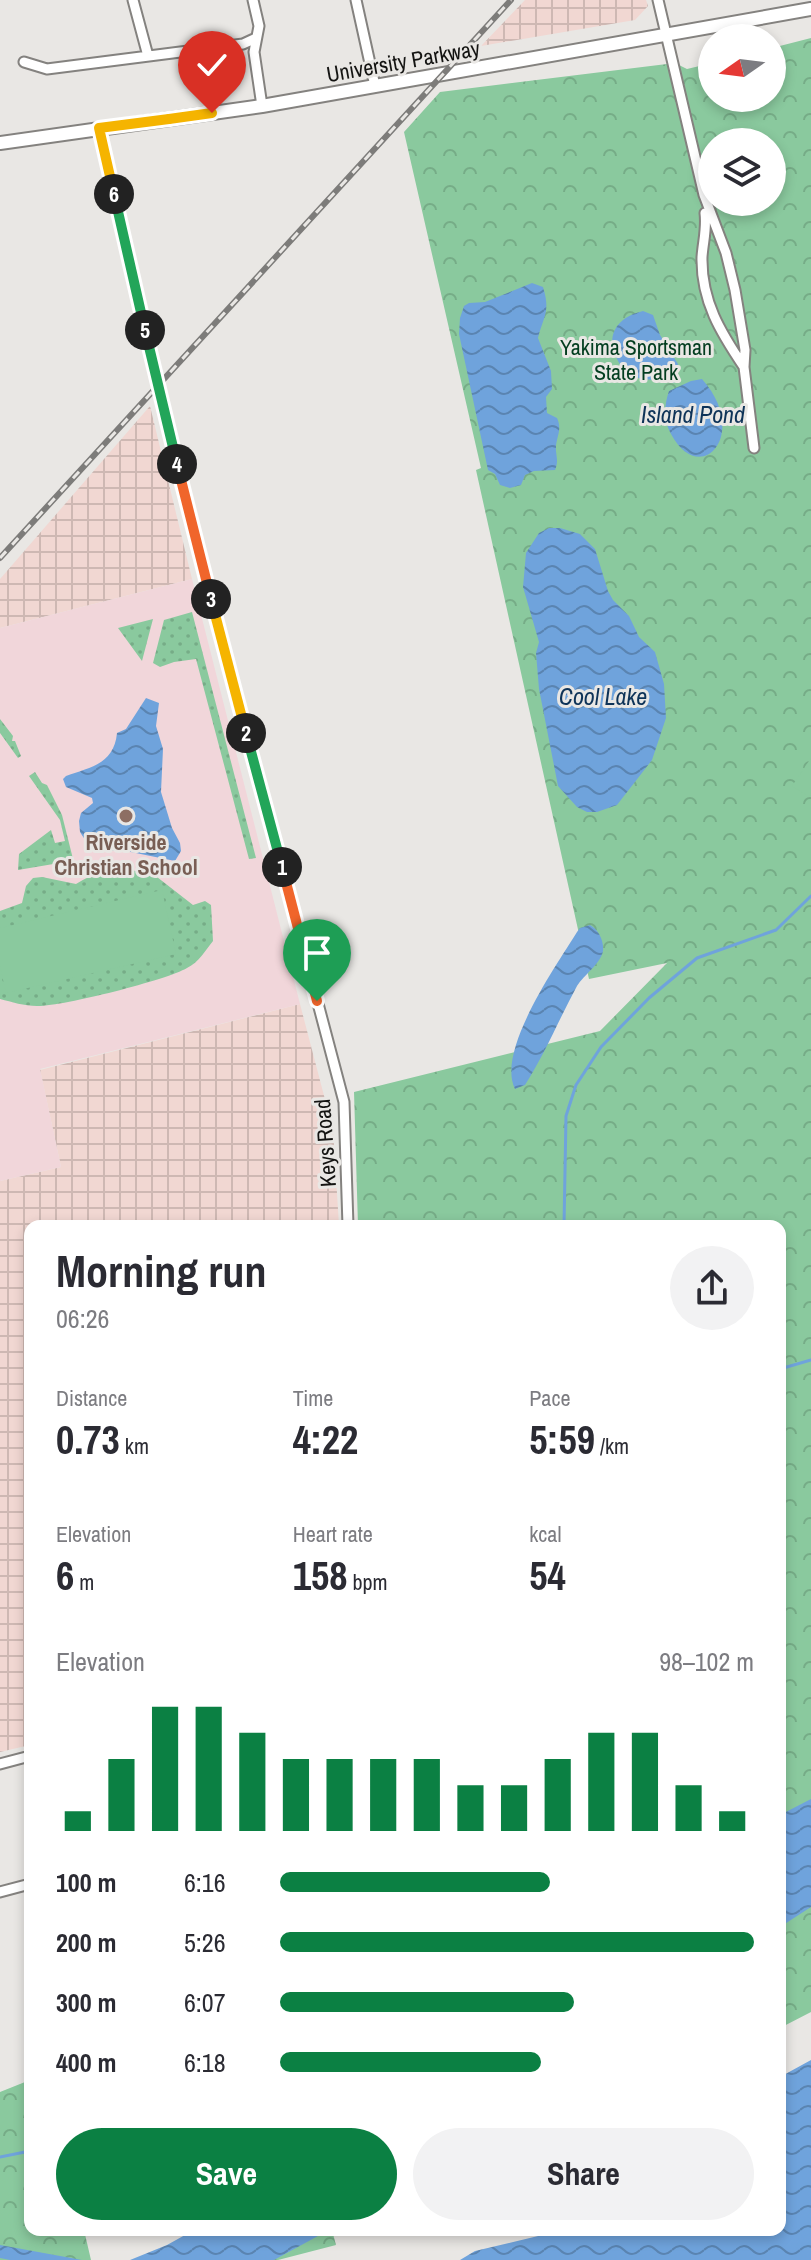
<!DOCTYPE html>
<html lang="en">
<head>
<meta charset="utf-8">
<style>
	:root { --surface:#fff; --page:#f2f2f3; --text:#2b2b33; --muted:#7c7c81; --accent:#0b8043 }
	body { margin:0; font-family:"Archivo Narrow",sans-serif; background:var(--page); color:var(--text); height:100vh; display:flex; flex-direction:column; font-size:30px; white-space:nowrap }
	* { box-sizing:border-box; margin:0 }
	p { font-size:26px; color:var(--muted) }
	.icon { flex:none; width:44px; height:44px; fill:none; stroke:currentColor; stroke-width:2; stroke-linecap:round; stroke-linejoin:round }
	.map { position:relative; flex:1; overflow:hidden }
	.side { position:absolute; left:24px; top:1220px; width:762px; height:1016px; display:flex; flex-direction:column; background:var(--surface); border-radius:16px; box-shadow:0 4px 12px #0003 }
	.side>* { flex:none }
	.needle { width:52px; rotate:256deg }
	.controls { position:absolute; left:698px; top:24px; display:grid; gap:16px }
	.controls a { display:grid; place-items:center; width:88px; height:88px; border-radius:50%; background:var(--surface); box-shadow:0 4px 12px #0003; font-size:40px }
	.pin { position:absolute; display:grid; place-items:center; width:68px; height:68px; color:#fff; margin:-82px -34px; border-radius:50% 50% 50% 0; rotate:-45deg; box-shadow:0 0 8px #0007 }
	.pin .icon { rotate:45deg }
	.km { position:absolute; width:40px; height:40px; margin:-20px; border-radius:50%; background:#222; color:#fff; font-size:22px; line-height:40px; text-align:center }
	.round { display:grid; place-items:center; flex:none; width:84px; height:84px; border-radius:42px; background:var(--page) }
	.overview { display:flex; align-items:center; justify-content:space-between; height:136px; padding:0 32px }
	h1 { font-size:44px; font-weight:700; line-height:60px }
	.stats { display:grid; grid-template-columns:repeat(3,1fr); gap:12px; height:136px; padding:8px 32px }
	.stats div { display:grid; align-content:center }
	.stats b { font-size:40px; font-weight:700 }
	.stats small { font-size:22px; font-weight:400 }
	.stats p { font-size:22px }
	.chart { height:224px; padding:16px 32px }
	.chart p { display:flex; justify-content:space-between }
	.chart svg { width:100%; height:144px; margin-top:8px; stroke:var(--accent); stroke-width:6 }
	.action { display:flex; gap:16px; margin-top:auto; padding:16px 32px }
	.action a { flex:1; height:92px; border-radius:48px; background:var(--accent); color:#fff; font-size:32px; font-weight:700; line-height:92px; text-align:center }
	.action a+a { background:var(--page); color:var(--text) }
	ul { padding:0 32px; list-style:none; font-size:26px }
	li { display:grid; grid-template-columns:128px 96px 1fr; align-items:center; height:60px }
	li i { height:20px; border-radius:10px; background:var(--accent) }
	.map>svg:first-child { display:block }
	.industrial { fill:url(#industrial-grid) }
	.education { fill:#f1d6da }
	.grass { fill:url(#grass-dots) }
	.forest { fill:url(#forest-crowns); fill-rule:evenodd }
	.garden { fill:#8ac99e }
	.water { fill:url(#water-waves) }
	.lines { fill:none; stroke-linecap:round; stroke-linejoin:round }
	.stream { stroke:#6fa3dc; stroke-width:3 }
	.minor-casing { stroke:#84827f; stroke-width:13 }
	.secondary-casing { stroke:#84827f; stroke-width:16 }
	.minor { stroke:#fff; stroke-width:9 }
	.secondary { stroke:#fff; stroke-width:12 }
	.rail-casing { stroke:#7d7c7a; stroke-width:6 }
	.rail { stroke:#e9e7e4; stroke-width:3; stroke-dasharray:9; stroke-linecap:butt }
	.split-1-casing { stroke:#fff; stroke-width:16 }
	.split-2-casing { stroke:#fff; stroke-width:16 }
	.split-3-casing { stroke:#fff; stroke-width:16 }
	.split-4-casing { stroke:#fff; stroke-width:16 }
	.split-5-casing { stroke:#fff; stroke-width:16 }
	.split-6-casing { stroke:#fff; stroke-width:16 }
	.split-7-casing { stroke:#fff; stroke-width:16 }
	.split-8-casing { stroke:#fff; stroke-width:16 }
	.split-1 { stroke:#f0652b; stroke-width:10 }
	.split-2 { stroke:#22a559; stroke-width:10 }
	.split-3 { stroke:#f5b400; stroke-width:10 }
	.split-4 { stroke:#f0652b; stroke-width:10 }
	.split-5 { stroke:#22a559; stroke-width:10 }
	.split-6 { stroke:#22a559; stroke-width:10 }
	.split-7 { stroke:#f5b400; stroke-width:10 }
	.split-8 { stroke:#f5b400; stroke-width:10 }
	.education-dot { fill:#8d6e63; stroke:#e9e7e4; stroke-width:3 }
	.labels { text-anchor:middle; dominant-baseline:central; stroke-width:6; stroke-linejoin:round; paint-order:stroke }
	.street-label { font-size:22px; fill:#141412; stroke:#e9e7e4 }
	.park-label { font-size:22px; fill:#023d1f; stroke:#e9e7e4 }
	.education-label { font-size:22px; font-weight:bold; fill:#785e54; stroke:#e9e7e4 }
	.water-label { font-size:24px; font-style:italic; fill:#0e3358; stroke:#e9e7e4 }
</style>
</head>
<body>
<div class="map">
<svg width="811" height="2260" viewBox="0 0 811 2260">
	<defs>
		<pattern id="industrial-grid" width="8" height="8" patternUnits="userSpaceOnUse" patternTransform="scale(2)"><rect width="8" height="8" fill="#f1d7d2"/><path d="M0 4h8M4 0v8" fill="none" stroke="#ceb8b3"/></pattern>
		<pattern id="grass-dots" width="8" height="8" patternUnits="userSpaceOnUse" patternTransform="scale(2)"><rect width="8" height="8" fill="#8ac99e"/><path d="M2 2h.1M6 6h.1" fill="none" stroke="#76ac87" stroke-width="1.8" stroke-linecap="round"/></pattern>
		<pattern id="forest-crowns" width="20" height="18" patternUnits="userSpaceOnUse" patternTransform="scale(2)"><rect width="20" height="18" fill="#8ac99e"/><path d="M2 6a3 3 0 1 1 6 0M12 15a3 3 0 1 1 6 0" fill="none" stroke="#76ac87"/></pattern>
		<pattern id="water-waves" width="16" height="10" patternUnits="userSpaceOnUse" patternTransform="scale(2)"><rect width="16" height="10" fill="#6fa3dc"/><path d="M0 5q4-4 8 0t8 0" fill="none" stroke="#5a84b1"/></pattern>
	</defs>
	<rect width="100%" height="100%" fill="#e9e7e4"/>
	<path class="industrial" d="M525,0H646L648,6L635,20L481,46Z
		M150,406L192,579L0,628V579Z
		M300,1004L333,1130L339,1225L30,1226V1745L0,1752V1181L61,1167L40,1070Z"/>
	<path class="education" d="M192,579L300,1004L40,1069L61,1167L0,1181V628Z"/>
	<path class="grass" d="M192,612L256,858L249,859L196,659L174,662L160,667L153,663L164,620Z
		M153,619L142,661L118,628Z
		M0,719L13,736L12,741H15L21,756L18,758L0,733Z
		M35,772L42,783L47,785L62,815L73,859L70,857L71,861L18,870L19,854L51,830L55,843L65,841L60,820L29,776Z
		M132,870L157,877L193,905L205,901L211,905L213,941C205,951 199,962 187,968C167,980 60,1007 37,1006C24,1006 12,1002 0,999V911L22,903L26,886L33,878L42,877L76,884C95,872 110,871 132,870Z"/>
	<path class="forest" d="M811,38V2012L780,2028V1226H358L354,1092L600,1031L667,963L589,979L476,470L481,468L404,132L440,92L675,63L687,69L712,63V98H772V48ZM712,142H772V202H712Z
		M30,2080V2230H84L91,2260H0V2092Z
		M257,2230H332L336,2245L278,2260H264Z"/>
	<path class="garden" d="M811,758V794L809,797L792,786Z
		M162,890L176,954L6,993L0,966V928Z"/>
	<path class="water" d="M532,283L543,287C551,312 543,317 538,338L551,371L552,389L546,397L547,413L557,418C563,431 555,438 556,451C557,460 558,462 555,470L534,471L525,475L521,485L510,488L500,485L495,474L488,470L459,334L460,318L464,306L469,303L485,302Z
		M643,311L653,315L660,335L678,364L674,383C660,378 643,382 630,375C625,373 621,366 618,361C604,336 617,317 643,311Z
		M702,379C751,434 700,489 671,434C663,420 664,406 669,391L691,381Z
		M549,528H560L580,534L595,549L608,591L613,600L629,616L639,637L655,652L664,684L666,718L652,760L617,805L597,812H587L577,807L558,786L539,689L536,653L539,642L523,587L526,553L539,533Z
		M146,698L159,703L156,726L163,749L161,792L172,828L180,843L181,851L175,861L126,851L96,850L87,843L80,832L79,821L81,813L93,803L92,798L66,787L63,779L66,776C91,767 114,764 117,733L126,729Z
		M590,925C599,930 604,941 603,951C601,963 584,975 577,986C559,1019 545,1054 525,1085L515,1089C496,1051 556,966 577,932L580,928Z
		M811,1799V1907L780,1927V1815Z
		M811,2060V2260H460L475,2251L563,2230H780V2077Z
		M194,2230H329L274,2260H130L167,2245Z
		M0,2245L82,2260H10L0,2258Z"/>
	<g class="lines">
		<path class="stream" d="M564,1226L566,1116L576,1085L601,1047L649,998L697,958L776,930L811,896
			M780,1369L811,1360
			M0,2157L30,2151"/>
		<g class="minor-casing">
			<path id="minor" d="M133,0L148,56
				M253,0L259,26L254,52L262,106
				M356,0L375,86
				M658,0L704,195L726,253L735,290L745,350L744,367L754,448
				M24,62L47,69L243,44L256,38
				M99,128L158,386L211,598L344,1102L348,1226
				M705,213C707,229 703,242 702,257C701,301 721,333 744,367
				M0,1764L30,1756
				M0,1892L30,1884"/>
		</g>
		<g class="secondary-casing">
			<path id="secondary" d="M0,143L262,106L811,9"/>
		</g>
		<use href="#minor" class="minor"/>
		<use href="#secondary" class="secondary"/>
		<g class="rail-casing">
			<path id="rail" d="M0,558L511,0"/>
		</g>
		<use href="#rail" class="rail"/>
	</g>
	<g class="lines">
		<g class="split-1-casing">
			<path id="split-1" d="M282,867L317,1001"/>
		</g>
		<g class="split-2-casing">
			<path id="split-2" d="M246,733L282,867"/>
		</g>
		<g class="split-3-casing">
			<path id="split-3" d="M211,599L246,733"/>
		</g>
		<g class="split-4-casing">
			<path id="split-4" d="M177,464L211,599"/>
		</g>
		<g class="split-5-casing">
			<path id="split-5" d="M145,330L177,464"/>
		</g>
		<g class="split-6-casing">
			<path id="split-6" d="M114,194L145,330"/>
		</g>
		<g class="split-7-casing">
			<path id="split-7" d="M114,194L99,128L169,119"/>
		</g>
		<g class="split-8-casing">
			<path id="split-8" d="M169,119L212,113"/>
		</g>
		<use href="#split-1" class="split-1"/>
		<use href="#split-2" class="split-2"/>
		<use href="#split-3" class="split-3"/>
		<use href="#split-4" class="split-4"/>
		<use href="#split-5" class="split-5"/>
		<use href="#split-6" class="split-6"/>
		<use href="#split-7" class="split-7"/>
		<use href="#split-8" class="split-8"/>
	</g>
	<circle class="education-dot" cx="126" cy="816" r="8"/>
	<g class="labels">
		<g class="street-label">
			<text transform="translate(403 61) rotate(-10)">University Parkway</text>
			<text transform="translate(325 1143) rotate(-94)">Keys Road</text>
		</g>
		<g class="park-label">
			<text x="636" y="347">Yakima Sportsman<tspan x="636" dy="25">State Park</tspan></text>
		</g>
		<g class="education-label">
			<text x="126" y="842">Riverside<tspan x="126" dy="25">Christian School</tspan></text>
		</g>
		<g class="water-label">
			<text x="693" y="414">Island Pond</text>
			<text x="603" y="696">Cool Lake</text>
		</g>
	</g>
</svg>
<div class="controls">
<a><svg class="needle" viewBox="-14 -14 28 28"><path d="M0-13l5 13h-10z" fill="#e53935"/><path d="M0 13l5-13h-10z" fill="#7c7c81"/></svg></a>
<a><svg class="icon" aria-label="layers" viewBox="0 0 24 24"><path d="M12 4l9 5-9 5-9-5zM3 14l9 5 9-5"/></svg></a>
</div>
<div class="pin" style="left:317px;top:1001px;background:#1e9e55"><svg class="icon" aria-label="arrive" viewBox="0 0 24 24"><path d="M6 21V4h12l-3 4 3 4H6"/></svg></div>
<div class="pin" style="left:212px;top:113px;background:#d93025"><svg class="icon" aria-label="check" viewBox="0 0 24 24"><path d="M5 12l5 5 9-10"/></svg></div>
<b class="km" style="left:282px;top:867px">1</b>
<b class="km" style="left:246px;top:733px">2</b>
<b class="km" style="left:211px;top:599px">3</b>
<b class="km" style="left:177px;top:464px">4</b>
<b class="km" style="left:145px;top:330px">5</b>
<b class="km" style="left:114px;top:194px">6</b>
<section class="side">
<div class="overview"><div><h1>Morning run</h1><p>06:26</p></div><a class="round"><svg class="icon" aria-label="share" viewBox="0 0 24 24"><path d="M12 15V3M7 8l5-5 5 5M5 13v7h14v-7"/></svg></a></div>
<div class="stats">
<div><p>Distance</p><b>0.73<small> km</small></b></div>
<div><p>Time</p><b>4:22</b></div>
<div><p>Pace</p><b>5:59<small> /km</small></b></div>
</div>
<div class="stats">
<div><p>Elevation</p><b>6<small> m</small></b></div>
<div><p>Heart rate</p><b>158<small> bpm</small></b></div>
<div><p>kcal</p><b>54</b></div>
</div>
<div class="chart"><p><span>Elevation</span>98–102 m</p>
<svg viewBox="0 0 160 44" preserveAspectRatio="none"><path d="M5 44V38M15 44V22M25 44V6M35 44V6M45 44V14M55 44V22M65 44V22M75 44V22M85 44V22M95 44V30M105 44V30M115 44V22M125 44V14M135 44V14M145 44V30M155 44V38"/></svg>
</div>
<ul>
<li><b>100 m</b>6:16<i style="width:57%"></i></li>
<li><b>200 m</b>5:26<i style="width:100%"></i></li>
<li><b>300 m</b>6:07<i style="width:62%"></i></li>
<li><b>400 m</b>6:18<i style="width:55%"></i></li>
</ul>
<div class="action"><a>Save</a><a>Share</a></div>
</section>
</div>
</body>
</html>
